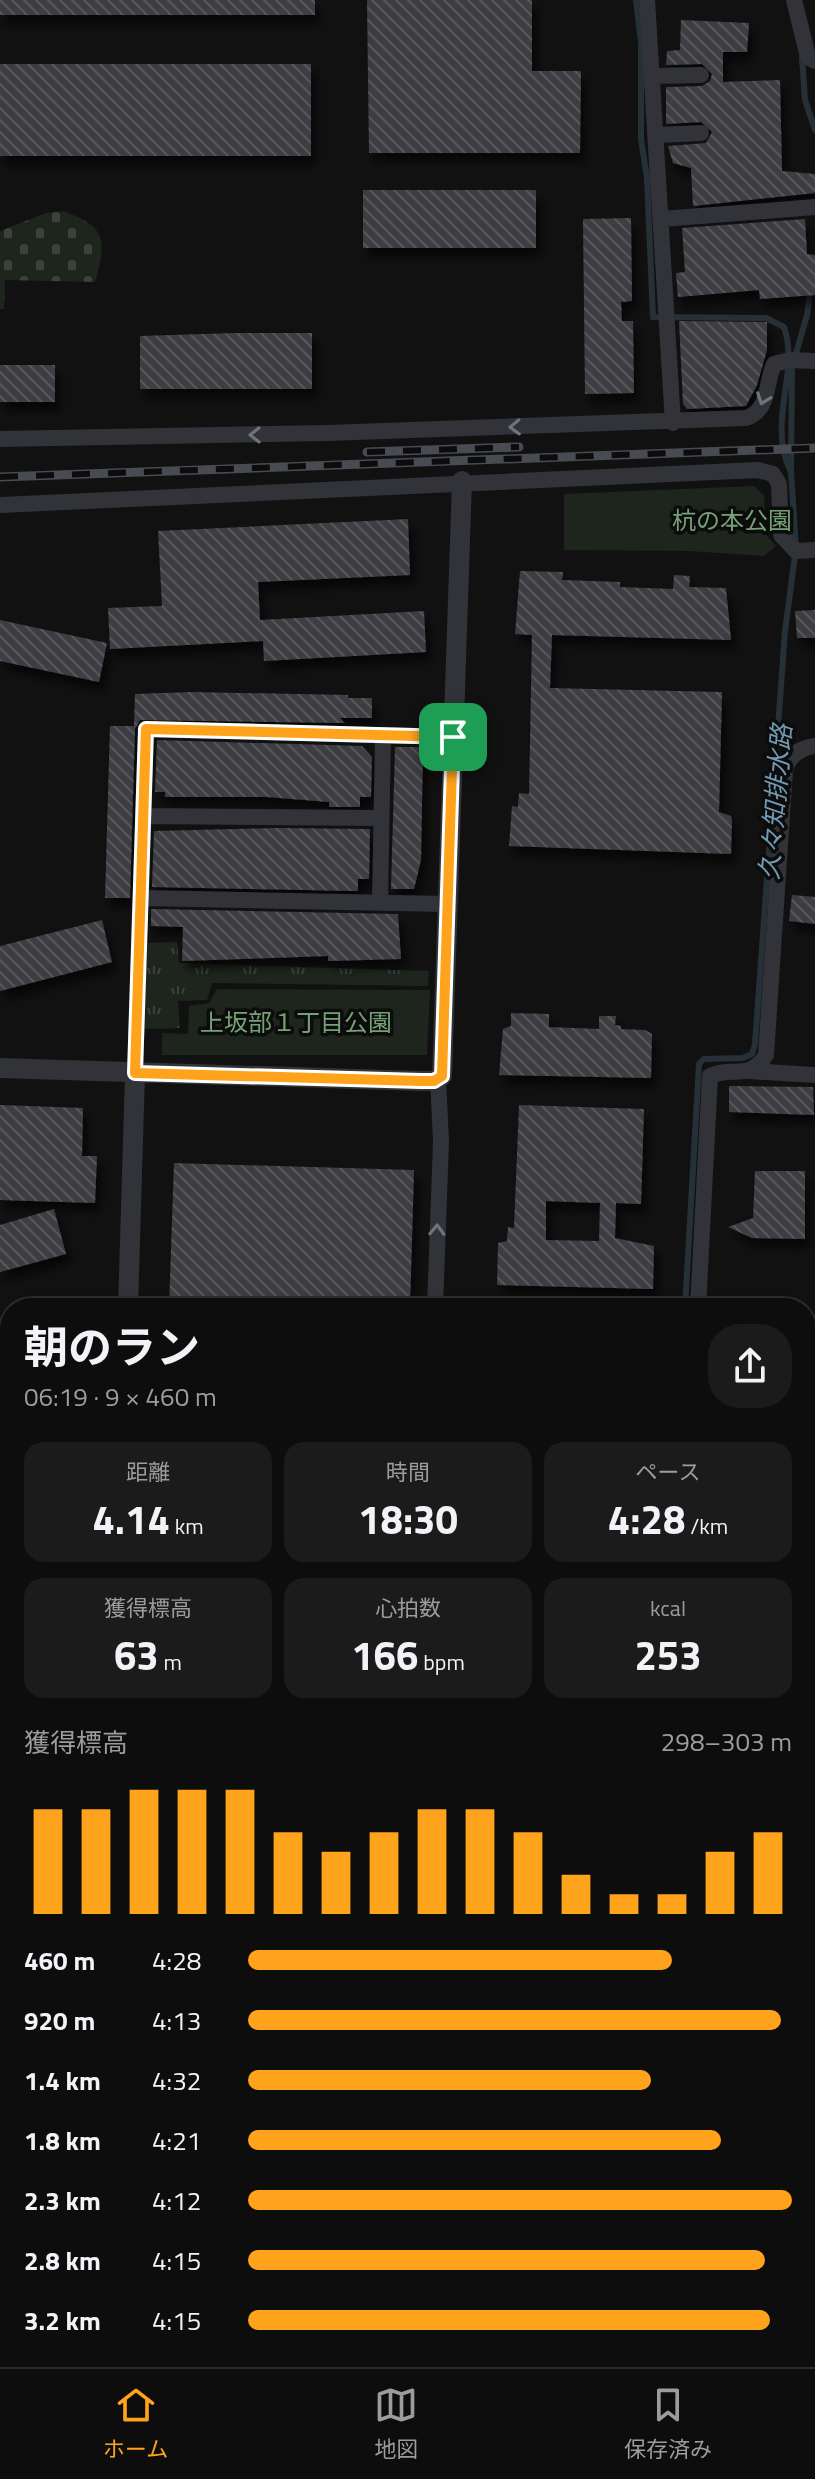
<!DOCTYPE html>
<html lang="ja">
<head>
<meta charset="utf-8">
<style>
	:root { --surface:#0d0d0e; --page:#1b1b1c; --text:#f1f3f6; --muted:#9a9c9e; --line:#2d2d2e; --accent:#ffa21c }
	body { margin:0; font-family:"Titillium Web","Noto Sans JP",sans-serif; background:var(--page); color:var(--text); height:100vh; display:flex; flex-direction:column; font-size:30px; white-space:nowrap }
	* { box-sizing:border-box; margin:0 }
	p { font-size:26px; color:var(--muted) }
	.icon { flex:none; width:44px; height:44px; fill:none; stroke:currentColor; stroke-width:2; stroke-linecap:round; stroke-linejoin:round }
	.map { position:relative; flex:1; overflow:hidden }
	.drawer { position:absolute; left:0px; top:1298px; width:816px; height:1070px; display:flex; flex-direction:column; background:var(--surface); border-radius:32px 32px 0 0; box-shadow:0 2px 6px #0004,0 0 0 2px var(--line) }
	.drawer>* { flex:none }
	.pin { position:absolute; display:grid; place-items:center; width:68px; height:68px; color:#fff; margin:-34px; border-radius:16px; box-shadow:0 4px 12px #0006 }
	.round { display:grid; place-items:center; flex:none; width:84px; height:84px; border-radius:32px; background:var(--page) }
	.head { display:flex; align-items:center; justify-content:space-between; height:136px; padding:0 24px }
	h1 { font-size:44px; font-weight:700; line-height:60px }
	.figures { display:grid; grid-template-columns:repeat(3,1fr); gap:12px; height:136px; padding:8px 24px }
	.figures div { display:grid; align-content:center; border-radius:20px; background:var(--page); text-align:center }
	.figures b { font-size:40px; font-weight:700 }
	.figures small { font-size:22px; font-weight:400 }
	.figures p { font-size:22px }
	.chart { height:224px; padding:16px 24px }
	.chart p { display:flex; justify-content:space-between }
	.chart svg { width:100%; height:144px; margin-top:8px; stroke:var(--accent); stroke-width:6 }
	ul { padding:0 24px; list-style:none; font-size:26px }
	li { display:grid; grid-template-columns:128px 96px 1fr; align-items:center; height:60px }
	li i { height:20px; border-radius:10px; background:var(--accent) }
	.dock { display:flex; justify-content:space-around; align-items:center; height:112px; border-top:2px solid var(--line); background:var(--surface); font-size:22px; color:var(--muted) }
	.dock a { display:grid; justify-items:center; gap:4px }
	.dock .on { color:var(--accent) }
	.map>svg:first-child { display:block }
	.grass { fill:url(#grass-tufts) }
	.forest { fill:url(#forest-crowns) }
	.cemetery { fill:url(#cemetery-stones) }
	.green { fill:#1d251d }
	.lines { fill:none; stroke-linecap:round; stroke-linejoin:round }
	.stream { stroke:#263137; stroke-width:6 }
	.building { fill:url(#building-back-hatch); fill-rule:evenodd; filter:url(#shadow) }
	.minor { stroke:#313338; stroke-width:16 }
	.tertiary { stroke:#313338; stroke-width:20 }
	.secondary { stroke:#3f4248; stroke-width:24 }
	.rail-casing { stroke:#484b51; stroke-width:9 }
	.rail { stroke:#0c0c0d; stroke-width:6; stroke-dasharray:18; stroke-linecap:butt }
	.oneway { stroke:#6e737d }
	.route-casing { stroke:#fff; stroke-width:16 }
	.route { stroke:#ffa21c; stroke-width:10 }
	.labels { text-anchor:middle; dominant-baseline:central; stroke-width:7; stroke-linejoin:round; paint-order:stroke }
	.park-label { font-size:24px; fill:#75a275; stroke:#0c0c0d }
	.water-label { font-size:26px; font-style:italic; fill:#739ab4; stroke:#0c0c0d }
</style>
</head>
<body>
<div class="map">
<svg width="815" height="2367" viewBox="0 0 815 2367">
	<defs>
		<pattern id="grass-tufts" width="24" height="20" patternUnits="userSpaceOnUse" patternTransform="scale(2)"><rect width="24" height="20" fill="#1d251d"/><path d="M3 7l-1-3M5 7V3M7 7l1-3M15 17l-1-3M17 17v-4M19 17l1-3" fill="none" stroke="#3b423c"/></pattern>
		<pattern id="forest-crowns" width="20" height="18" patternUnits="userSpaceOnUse" patternTransform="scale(2)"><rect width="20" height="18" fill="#1d251d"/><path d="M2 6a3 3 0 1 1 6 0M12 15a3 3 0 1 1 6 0" fill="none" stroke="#3b423c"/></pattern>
		<pattern id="cemetery-stones" width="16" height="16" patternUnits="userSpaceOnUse" patternTransform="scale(2)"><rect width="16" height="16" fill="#1d251d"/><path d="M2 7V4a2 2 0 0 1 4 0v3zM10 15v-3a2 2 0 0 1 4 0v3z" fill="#3b423c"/></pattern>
		<pattern id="building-back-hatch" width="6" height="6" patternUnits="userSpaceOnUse" patternTransform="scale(2)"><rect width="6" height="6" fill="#3c3e43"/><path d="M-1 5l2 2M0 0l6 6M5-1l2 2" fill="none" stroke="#55575c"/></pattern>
		<filter id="shadow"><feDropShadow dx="5" dy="9" stdDeviation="4" flood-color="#0009"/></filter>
	</defs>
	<rect width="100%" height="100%" fill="#111112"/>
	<path class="grass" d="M177,942L179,963L429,971L428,986L212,983L207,1000L178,1001L180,1028L145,1029L146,943Z"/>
	<path class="forest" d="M3,1360H10V1383L0,1387Z"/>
	<path class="cemetery" d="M63,211C107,227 107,240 95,282L5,280L4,309H0V231L46,213Z"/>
	<path class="green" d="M754,486L764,495L766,535L776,546L764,556L688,551L564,550V494Z
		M217,989L430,990L427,1055H162V1033L188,1034L189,1006L209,1003Z
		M10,1431V1483L0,1509V1437Z"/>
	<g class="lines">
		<path class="stream" d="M636,0L641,43V139L647,178L653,317L766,318L784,327C800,372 767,420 790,470
			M802,58L805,100L815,130
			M685,1308L699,1064L704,1059L743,1058L752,1054L755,1044L785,631L796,548L791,472L792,368L807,315L811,288
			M806,1505H815"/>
	</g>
	<path class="building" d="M0,0H315V15H0Z
		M367,0H532V71H581L580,153H369Z
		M681,20L749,23L747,52H723V82L780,80L782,171L815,174V193L693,206L691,168L673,163L668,146L706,143L712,132L701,122L666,124V87L702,86L710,81L712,74L702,64L666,65L667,51L680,50Z
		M0,64H311V156H0Z
		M363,190H536V248H363Z
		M631,218L632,301L621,302L622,321H633L634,393L585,394L583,219Z
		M805,219L807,254L815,255V295L760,299L759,290L678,297L676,273L685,272L682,228Z
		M679,321L767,322V350L757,385L746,406L687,409L683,404Z
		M235,333H312V389H140V336Z
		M0,365H55V402H0Z
		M408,519L410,575L258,582L260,620L424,611L426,652L264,661L263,641L110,649L108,608L162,606L158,531Z
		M520,571L563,572L562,580L620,582V587L673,589L674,575L690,576L689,587L726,588L731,640L552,635L550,688L722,692L719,812L731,816L732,820L731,854L509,846L512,806L518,807L519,793L529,794L532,635L515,634Z
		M815,610V638H797L795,611Z
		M0,620L107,643L99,682L0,661Z
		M191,692L348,695V698H372V718H340L345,723L140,720L135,729L130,898H105L110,726H134L135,694Z
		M157,740L362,746L372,757L371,797H360V807H329V802L267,797H165V792H155Z
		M395,747H423L421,860L414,889H391Z
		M275,828L370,829L369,879H358V891L152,887L154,831Z
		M792,895L815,897V924L789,921Z
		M151,909L398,914L401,959L328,961V956L182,961L183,927L151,926Z
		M102,920L112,962L0,991V946Z
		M511,1013L549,1014V1027L599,1029V1016H616L615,1025L621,1026V1029L645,1030L652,1034L651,1078L499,1075L503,1029L511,1026Z
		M729,1086L813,1087L814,1115L729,1112Z
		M0,1105L83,1108L82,1156H97L95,1203L0,1200Z
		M519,1105L644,1109L641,1204L616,1203L615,1238L654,1246L653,1289L497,1285L498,1243L507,1241L508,1227L514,1228ZM546,1201L600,1203L599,1241L546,1240Z
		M174,1163L414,1170L410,1308H169Z
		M755,1171H805V1239L752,1238L728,1227L753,1218Z
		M54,1209L66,1254L0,1272V1225Z"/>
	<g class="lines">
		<path class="minor" d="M647,0L673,423
			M794,0L808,57L815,61
			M654,76L701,75
			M657,135L701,133
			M662,219L815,207
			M0,439L327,433L746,418C770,410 765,384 774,364L790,360L815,361
			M0,505L758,470L773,474L779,484L781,535L796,551L815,550
			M146,816L380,818
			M143,898L448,904
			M380,901L383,737
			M748,1071L815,1075
			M135,1073L146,729L453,737
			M435,1308L441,1142L438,1078
			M698,1308L710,1076C732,1065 749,1082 766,1055L785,770C789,755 800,748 815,746
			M806,1494H815
			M806,1534L815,1657
			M0,1584L10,1511
			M0,1639L10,1646
			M806,1704H815
			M0,1846H10
			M806,1907L815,1832
			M0,1988H10
			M806,1989H815
			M806,2300L815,2331
			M116,2367V2358
			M401,2367L402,2358
			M663,2367V2358"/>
		<path class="tertiary" d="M0,1068L421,1081H434L442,1076L462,481
			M128,1308L135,1073"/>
		<path class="secondary" d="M806,1359H815
			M0,1407L10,1402"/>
		<g class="rail-casing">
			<path id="rail" d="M367,452L519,447
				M0,477L815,448"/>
		</g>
		<use href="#rail" class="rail"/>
	</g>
	<defs><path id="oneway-chevron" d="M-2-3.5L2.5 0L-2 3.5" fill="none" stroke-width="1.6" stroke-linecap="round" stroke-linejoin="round" transform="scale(2)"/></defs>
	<g class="oneway">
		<use href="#oneway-chevron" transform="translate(763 399) rotate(110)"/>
		<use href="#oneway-chevron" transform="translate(515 427) rotate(178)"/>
		<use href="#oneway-chevron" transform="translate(255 435) rotate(179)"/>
		<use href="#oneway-chevron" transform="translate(437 1230) rotate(-88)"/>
	</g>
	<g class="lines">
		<g class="route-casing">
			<path id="route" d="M146,729L453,737L442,1076L434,1081H421L135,1073Z"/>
		</g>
		<use href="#route" class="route"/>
	</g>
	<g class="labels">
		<g class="park-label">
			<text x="732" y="520">杭の本公園</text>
			<text x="296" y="1022">上坂部１丁目公園</text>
		</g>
		<g class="water-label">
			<text transform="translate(775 802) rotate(-85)">久々知排水路</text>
		</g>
	</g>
</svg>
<div class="pin" style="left:453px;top:737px;background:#1e9e55"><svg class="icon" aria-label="arrive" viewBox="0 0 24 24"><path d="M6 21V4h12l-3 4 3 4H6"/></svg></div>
<section class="drawer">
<div class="head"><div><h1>朝のラン</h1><p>06:19 · 9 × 460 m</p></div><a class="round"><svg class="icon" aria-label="share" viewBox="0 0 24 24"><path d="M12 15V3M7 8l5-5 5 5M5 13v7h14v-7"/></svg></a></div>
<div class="figures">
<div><p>距離</p><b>4.14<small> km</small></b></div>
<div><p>時間</p><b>18:30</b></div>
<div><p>ペース</p><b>4:28<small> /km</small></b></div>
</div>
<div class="figures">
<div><p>獲得標高</p><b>63<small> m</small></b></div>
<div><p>心拍数</p><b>166<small> bpm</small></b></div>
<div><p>kcal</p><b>253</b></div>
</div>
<div class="chart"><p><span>獲得標高</span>298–303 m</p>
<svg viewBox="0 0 160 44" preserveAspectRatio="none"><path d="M5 44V12M15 44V12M25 44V6M35 44V6M45 44V6M55 44V19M65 44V25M75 44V19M85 44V12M95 44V12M105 44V19M115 44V32M125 44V38M135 44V38M145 44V25M155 44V19"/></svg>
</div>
<ul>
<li><b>460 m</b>4:28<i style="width:78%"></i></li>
<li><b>920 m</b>4:13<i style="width:98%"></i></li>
<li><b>1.4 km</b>4:32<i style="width:74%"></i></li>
<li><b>1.8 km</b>4:21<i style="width:87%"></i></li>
<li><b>2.3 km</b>4:12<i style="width:100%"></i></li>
<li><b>2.8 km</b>4:15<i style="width:95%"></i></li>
<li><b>3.2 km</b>4:15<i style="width:96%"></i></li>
</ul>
</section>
</div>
<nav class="dock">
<a class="on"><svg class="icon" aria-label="home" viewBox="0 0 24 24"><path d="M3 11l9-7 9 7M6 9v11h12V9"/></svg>ホーム</a>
<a><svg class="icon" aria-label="map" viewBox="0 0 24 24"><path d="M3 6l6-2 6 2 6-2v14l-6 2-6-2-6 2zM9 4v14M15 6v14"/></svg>地図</a>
<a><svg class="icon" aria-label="saved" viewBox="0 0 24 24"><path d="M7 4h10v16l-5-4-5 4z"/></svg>保存済み</a>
</nav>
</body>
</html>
